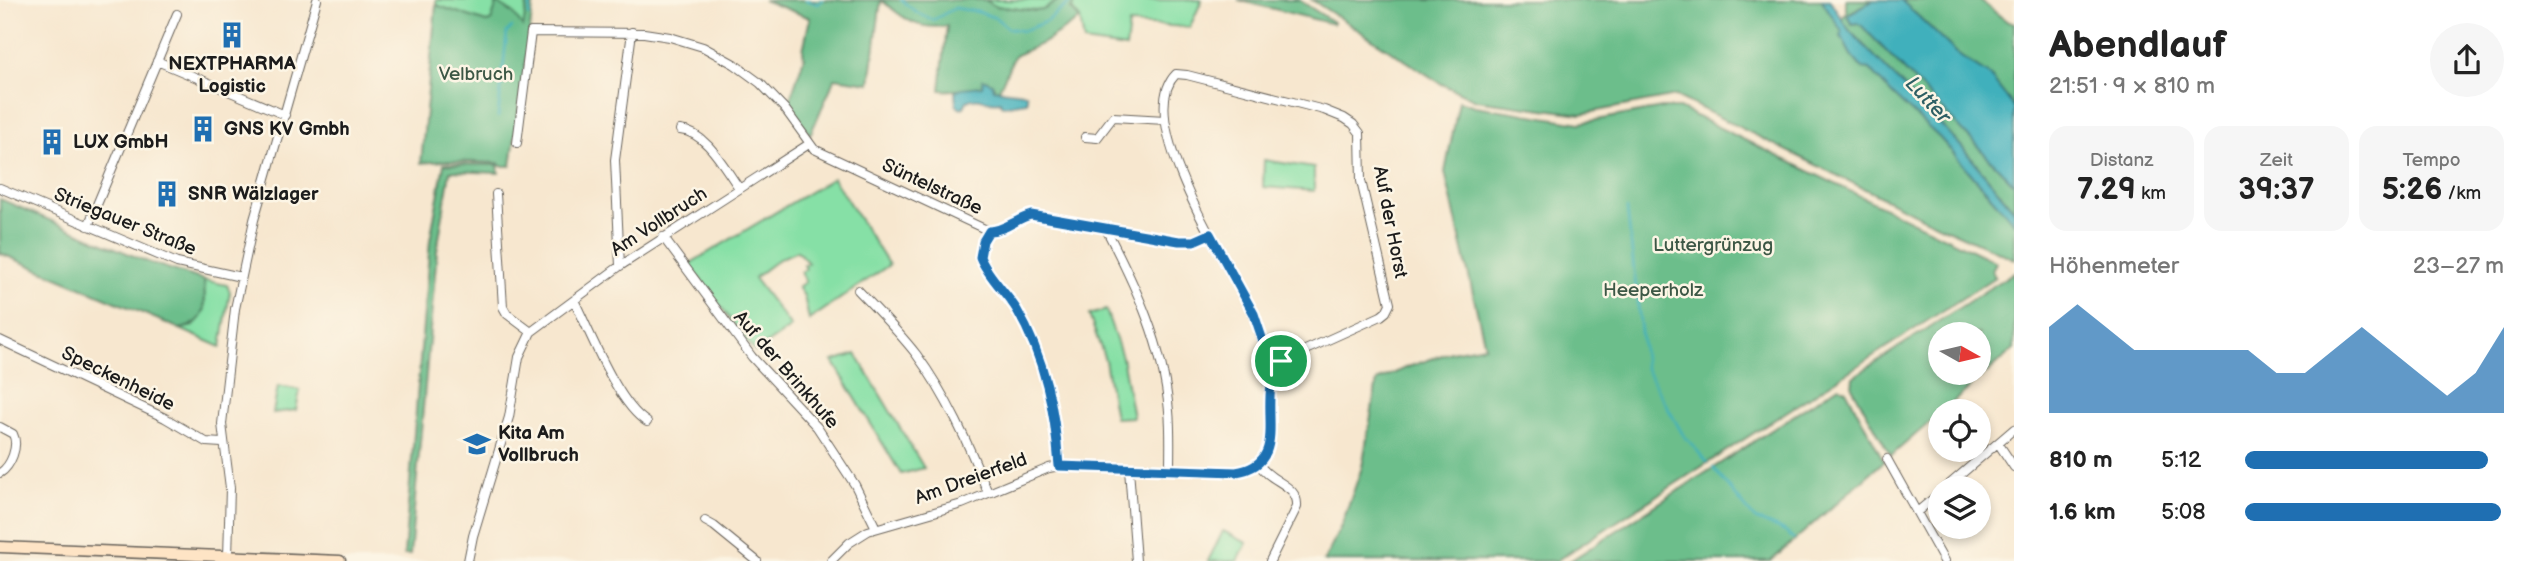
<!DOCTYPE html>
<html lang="de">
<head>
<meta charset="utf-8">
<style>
	:root { --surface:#fff; --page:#f6f6f6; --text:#222; --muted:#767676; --accent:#1f6fb2 }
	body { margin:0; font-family:"Balsamiq Sans",sans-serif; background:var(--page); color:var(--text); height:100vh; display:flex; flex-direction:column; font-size:26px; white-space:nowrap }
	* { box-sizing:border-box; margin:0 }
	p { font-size:23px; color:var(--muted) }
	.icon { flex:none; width:38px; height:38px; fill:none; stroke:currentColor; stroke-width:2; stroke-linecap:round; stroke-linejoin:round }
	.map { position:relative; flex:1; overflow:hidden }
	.panel { display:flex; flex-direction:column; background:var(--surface); width:525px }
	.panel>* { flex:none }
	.needle { width:46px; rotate:98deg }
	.tools { position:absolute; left:1928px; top:322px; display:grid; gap:14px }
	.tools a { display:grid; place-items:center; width:63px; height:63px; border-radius:50%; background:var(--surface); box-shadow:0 4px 10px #0003; font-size:35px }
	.pin { position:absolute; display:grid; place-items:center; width:60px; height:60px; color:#fff; margin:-30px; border:4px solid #fff; border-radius:50%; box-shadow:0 2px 7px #0007 }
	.round { display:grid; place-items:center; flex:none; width:74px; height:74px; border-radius:37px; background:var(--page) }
	.summary { display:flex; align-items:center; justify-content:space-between; height:119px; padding:0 35px }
	h1 { font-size:38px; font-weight:600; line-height:52px }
	.figures { display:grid; grid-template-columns:repeat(3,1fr); gap:10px; height:119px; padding:7px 35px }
	.figures div { display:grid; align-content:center; border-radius:18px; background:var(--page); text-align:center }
	.figures b { font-size:30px; font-weight:600 }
	.figures small { font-size:19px; font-weight:400 }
	.figures p { font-size:19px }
	.chart { height:196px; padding:14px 35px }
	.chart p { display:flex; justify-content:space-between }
	.chart svg { width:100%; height:126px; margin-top:7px; fill:var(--accent); opacity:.7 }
	ul { padding:0 35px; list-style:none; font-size:23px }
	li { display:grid; grid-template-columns:112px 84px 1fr; align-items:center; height:52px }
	li i { height:18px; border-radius:9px; background:var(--accent) }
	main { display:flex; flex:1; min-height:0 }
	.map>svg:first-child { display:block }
	.green { fill:#86e0a6; stroke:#517e61; stroke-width:2 }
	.forest { fill:#6cbe8b; stroke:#446d54; stroke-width:2; fill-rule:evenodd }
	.water { fill:#41b0bc; stroke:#2e666c; stroke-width:2 }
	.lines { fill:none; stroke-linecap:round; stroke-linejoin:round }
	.stream { stroke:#41b0bc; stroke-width:2.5 }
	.street-casing { stroke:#69635b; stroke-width:10 }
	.secondary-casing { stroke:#69635b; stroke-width:13 }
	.street { stroke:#fff; stroke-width:8 }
	.secondary { stroke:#fee4c5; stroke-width:10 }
	.route-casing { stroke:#fff; stroke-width:14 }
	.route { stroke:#1f6fb2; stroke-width:9 }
	.labels { text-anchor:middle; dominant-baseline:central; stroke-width:5; stroke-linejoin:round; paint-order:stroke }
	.poi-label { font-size:19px; font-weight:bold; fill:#1c1c1c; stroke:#fcf5e5; text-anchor:start }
	.park-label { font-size:19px; fill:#3c5745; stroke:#fcf5e5 }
	.street-label { font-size:19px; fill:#1c1c1c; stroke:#fcf5e5 }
	.water-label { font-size:21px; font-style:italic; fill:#2d5f64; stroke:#fcf5e5 }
</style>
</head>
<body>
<main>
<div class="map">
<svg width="2014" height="561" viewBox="0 0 2014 561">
	<rect width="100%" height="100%" fill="#fcf5e5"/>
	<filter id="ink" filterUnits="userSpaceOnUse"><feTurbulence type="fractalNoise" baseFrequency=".0143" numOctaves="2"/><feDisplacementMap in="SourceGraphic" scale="14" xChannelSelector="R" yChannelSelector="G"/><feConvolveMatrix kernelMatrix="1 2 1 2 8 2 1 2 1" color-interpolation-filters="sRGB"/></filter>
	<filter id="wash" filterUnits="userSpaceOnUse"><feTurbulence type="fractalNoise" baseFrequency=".00686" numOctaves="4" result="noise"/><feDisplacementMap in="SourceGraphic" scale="28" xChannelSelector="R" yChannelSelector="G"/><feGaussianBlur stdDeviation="1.57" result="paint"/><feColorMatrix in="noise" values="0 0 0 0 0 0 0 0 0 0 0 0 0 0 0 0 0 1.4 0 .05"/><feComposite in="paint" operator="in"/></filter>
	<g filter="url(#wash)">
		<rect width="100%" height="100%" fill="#f7e7cf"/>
		<path class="green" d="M436,0H528L524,28L498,4L491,21L486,22L436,5Z
			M985,0H1059L1043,10L1036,11L995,6Z
			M1076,0H1202L1190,27L1129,24L1126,48L1084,42L1080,19L1071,8Z
			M1264,160L1314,168V191L1263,187Z
			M833,178L889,265L809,320L804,296L798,287L805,282L801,272L806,269L804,265L808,263L797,251L779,259L754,278L791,327L755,352L689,264Z
			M204,280L227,285L230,292L221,347L180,329L194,326L205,309Z
			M1106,310L1122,357L1133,417L1115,418L1105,360L1089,315Z
			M856,354L924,468L901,474L833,361Z
			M278,386L300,390L296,410L273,413Z
			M1223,531L1247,543L1238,561H1208Z"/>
		<path class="forest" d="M528,0H534L511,166H500L499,163L445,161L421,163L436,5L486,22L491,21L497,3L513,13L523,27Z
			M763,0H985L995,6L1036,11L1043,10L1059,0H1076L1071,9L1080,19L1043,43L1014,56L999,90L993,89L994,86L986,80L979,88C965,88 954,92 940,90L947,26C915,30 905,19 881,0L870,83L835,78L810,135L788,105L804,58L803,50L810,18Z
			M1238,0H1299L1333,22V24Z
			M1312,0H1822L1843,32L1841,36L1851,55L1862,68L1870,69L1892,94L1940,138L2014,223V259L1938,225L1676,96L1581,114L1476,100L1442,84Z
			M1846,0H1874L1847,14L1852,24L1857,23L1862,26L2014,184V210L1961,146L1849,30L1841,18L1846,14Z
			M1901,0H1979L2008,22L2014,23V107L1989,75L1961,57Z
			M1459,101L1475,106L1580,123L1662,108H1679L1996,262L1992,271L1995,277L1556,561H1324L1342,524L1362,467L1377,381L1408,367L1451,352L1485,346L1445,172Z
			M444,164L498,165L499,173L450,171L437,251L410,555H404L430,240Z
			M0,199L148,262L204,280C205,306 210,322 180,329L0,253Z
			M2014,272V349L1891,456L1852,387L1853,377ZM1941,334H1979V373H1941Z
			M1839,386L1846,390L1884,461L1771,561H1570Z"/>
		<path class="water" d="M1822,0H1830L1849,30L1961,146L2014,210V223L1940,138L1892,94L1870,69L1862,68L1851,55L1841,36L1842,32Z
			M1874,0H1901L1961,57L1989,75L2014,107V184L1862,26L1857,23L1853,24L1847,15Z
			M983,79L992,83L993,89L1024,93L1027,95V102L1002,106L1000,101C987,104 980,94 967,101L964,107L959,108L956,104L955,92L962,88L982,86Z"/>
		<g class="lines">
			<path class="stream" d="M806,0L818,4L823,0
				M901,0L916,12L933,20L955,8L978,12L996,18L1008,28L1023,31L1047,21L1073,0
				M529,16L531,0
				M498,117L507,32L512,27
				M1627,209L1645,367L1682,433L1707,462
				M1713,468L1755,519L1784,531L1794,539"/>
		</g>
	</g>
	<g filter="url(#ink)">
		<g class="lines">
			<g class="street-casing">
				<path id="street" d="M157,61L285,115
					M680,130C707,132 725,169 739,188
					M1085,137L1097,138L1113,117L1165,120
					M517,143L531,32L644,33L670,37L703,47L734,64L760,83L785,109L814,149L989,231C1004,231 1016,219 1031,215L1179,241H1194L1210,234
					M0,188L177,263L241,277
					M496,194L503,307L507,314L531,332
					M88,226L177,14
					M1106,229C1136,287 1163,344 1169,411C1171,431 1170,451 1170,470
					M989,231L983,241L980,257C988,277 1006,292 1017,310C1045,358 1055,411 1059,466
					M663,237L752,357L817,427L855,485L876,528
					M620,266L615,160L632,32
					M858,290C878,311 898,331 916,354C947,396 969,445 988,493
					M574,300C590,332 618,405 647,422
					M0,340L165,418L206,442L222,443
					M0,427L13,434C19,446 11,466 0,473
					M1998,443L2014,467
					M1887,459L1944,561
					M1259,464C1270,483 1299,484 1297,507L1270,561
					M1129,469L1136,561
					M1945,488L2014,429
					M1917,512L1941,492
					M705,521L714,526L757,561
					M228,557L230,488L222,424L235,309L254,220L317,0
					M468,561L473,536L509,417L519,357L531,332L620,266L809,144
					M831,561L849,543L868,531L962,504L1049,468L1059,466L1235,472C1296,463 1251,398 1281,361C1257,348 1263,330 1251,308C1227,265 1132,118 1176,74L1187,75L1324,110L1344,118L1353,124L1360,133L1361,181L1390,304L1386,312L1381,316L1281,361"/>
			</g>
			<g class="secondary-casing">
				<path id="secondary" d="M0,547L340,561"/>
			</g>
			<use href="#street" class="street"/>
			<use href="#secondary" class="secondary"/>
		</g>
	</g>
	<g class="lines" filter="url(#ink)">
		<g class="route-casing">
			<path id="route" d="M1031,215L1179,241H1194L1210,234L1254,314L1266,350L1281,361C1252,398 1296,463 1236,472L1059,466C1055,411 1045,358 1017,310C1006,292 988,277 980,257L983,241L989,231C1004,231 1016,219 1031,215Z"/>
		</g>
		<use href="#route" class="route"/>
	</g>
	<defs>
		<g id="building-bare" transform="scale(2.1)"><path d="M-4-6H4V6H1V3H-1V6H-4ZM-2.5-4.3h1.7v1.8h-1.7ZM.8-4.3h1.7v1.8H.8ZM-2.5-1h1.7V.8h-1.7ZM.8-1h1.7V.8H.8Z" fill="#1f6fb2" stroke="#fcf5e5" stroke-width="2.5" paint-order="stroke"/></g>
		<g id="school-bare" transform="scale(2.1)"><path d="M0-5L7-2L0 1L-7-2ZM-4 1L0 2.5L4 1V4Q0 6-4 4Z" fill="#1f6fb2" stroke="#fcf5e5" stroke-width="2.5" paint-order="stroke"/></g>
	</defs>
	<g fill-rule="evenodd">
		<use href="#building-bare" x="232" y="35"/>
		<use href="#building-bare" x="203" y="129"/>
		<use href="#building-bare" x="52" y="142"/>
		<use href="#building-bare" x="167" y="194"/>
		<use href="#school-bare" x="477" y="444"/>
	</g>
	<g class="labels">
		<g class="poi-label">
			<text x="232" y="64" text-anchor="middle">NEXTPHARMA<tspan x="232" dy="22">Logistic</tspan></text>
			<text x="224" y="129">GNS KV Gmbh</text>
			<text x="73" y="142">LUX GmbH</text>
			<text x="188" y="194">SNR Wälzlager</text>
			<text x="498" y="433">Kita Am<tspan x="498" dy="22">Vollbruch</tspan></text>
		</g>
		<g class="park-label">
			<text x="476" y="74">Velbruch</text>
			<text x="1713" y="245">Luttergrünzug</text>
			<text x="1653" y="290">Heeperholz</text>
		</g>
		<g class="street-label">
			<text transform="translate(932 187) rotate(25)">Süntelstraße</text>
			<text transform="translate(125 222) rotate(22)">Striegauer Straße</text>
			<text transform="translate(659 222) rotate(-33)">Am Vollbruch</text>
			<text transform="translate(1390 222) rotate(79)">Auf der Horst</text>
			<text transform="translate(786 370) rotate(49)">Auf der Brinkhufe</text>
			<text transform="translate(118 379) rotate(26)">Speckenheide</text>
			<text transform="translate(971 479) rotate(-20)">Am Dreierfeld</text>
		</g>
		<g class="water-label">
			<text transform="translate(1928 100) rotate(47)">Lutter</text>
		</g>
	</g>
</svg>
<div class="tools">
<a><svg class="needle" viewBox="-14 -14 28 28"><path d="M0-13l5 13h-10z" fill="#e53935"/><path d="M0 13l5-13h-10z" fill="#767676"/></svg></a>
<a><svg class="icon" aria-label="locate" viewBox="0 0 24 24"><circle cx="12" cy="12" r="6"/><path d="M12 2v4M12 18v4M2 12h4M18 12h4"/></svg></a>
<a><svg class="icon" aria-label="layers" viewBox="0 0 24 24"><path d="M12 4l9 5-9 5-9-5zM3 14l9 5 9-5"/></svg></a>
</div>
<div class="pin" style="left:1281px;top:361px;background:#1e9e55"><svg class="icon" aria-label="arrive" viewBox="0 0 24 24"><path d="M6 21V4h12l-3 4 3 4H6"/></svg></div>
</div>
<section class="panel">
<div class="summary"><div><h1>Abendlauf</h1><p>21:51 · 9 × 810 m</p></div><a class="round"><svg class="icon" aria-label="share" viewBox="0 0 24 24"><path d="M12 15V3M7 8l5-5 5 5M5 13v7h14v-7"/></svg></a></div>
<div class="figures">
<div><p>Distanz</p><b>7.29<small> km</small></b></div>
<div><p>Zeit</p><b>39:37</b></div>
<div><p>Tempo</p><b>5:26<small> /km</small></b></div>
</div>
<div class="chart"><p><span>Höhenmeter</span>23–27 m</p>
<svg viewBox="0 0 160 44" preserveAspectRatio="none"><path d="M0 44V14L10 6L20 14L30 22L40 22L50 22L60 22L70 22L80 30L90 30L100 22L110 14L120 22L130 30L140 38L150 30L160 14V44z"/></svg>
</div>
<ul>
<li><b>810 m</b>5:12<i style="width:94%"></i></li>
<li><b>1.6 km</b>5:08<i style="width:99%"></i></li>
</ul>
</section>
</main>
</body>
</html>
